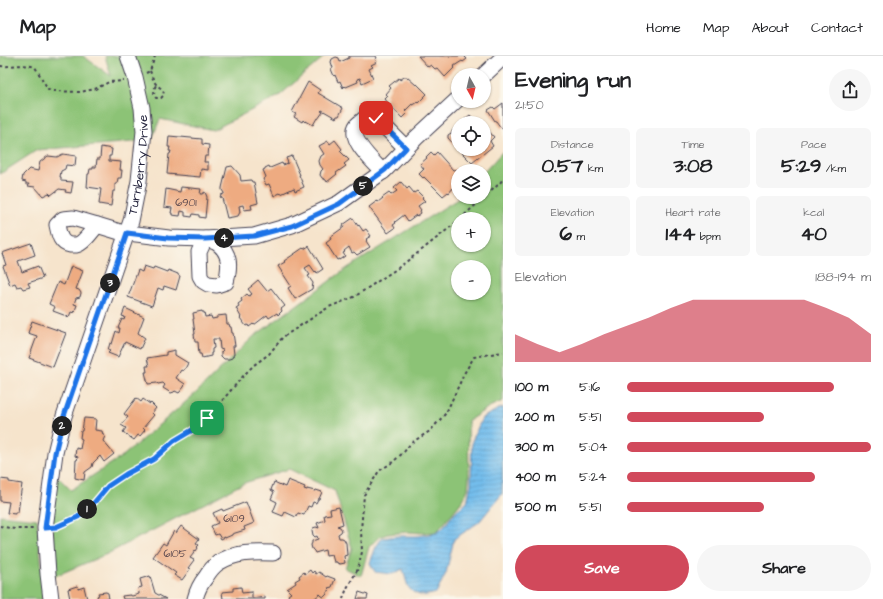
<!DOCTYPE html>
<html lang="en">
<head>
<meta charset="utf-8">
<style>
	:root { --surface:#fff; --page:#f6f6f6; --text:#202124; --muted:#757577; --line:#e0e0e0; --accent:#d1495b }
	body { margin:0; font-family:"Architects Daughter",sans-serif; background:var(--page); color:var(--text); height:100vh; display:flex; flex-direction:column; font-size:15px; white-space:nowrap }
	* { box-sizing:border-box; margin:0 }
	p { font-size:13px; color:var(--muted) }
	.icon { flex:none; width:22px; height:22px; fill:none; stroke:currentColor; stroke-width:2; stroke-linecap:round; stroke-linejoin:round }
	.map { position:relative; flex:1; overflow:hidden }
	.drawer { display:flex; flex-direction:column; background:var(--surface); width:380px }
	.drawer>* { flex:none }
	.needle { width:26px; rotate:172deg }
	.fabs { position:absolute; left:451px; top:12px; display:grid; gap:8px }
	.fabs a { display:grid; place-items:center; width:40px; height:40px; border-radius:50%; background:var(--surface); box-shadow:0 1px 3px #0004; font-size:20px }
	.pin { position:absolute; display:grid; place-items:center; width:34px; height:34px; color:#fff; margin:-17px; border-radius:8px; box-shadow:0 2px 6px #0006 }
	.km { position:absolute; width:20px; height:20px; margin:-10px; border-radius:50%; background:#222; color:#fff; font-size:11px; line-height:20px; text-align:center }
	.round { display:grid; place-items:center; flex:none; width:42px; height:42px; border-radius:21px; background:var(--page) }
	.headline { display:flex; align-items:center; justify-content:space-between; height:68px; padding:0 12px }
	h1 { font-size:22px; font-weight:800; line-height:30px }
	.metrics { display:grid; grid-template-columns:repeat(3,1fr); gap:6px; height:68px; padding:4px 12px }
	.metrics div { display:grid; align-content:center; border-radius:6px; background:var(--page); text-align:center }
	.metrics b { font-size:20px; font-weight:800 }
	.metrics small { font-size:11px; font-weight:400 }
	.metrics p { font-size:11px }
	.chart { height:112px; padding:8px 12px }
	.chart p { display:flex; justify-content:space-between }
	.chart svg { width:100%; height:72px; margin-top:4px; fill:var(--accent); opacity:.7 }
	.action { display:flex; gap:8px; margin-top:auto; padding:8px 12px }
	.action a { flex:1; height:46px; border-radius:24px; background:var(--accent); color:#fff; font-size:16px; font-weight:800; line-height:46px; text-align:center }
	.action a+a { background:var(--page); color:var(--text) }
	ul { padding:0 12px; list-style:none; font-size:13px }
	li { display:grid; grid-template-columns:64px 48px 1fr; align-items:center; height:30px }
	li i { height:10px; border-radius:5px; background:var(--accent) }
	header { display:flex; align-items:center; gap:24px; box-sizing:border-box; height:56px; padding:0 20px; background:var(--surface); border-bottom:1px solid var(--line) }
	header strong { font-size:19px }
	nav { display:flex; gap:22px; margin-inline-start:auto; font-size:14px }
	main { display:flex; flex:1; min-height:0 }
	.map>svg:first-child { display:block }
	.grass { fill:#8cc376; stroke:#577258; fill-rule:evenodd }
	.water { fill:url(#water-rules); stroke:#4a7094 }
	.building { fill:#eeab81 }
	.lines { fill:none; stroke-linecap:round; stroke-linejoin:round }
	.minor-casing { stroke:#423f51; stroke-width:17 }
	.path { stroke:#423f51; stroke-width:2; stroke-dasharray:3 3; stroke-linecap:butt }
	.minor { stroke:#fff; stroke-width:15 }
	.route-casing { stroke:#fff; stroke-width:8 }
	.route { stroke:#1a73e8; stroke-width:5 }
	.labels { text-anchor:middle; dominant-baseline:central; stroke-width:3; stroke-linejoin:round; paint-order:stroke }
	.number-label { font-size:11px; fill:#55444c }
	.street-label { font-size:13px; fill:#22223b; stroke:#fbf7ec }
</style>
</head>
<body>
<header>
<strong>Map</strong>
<nav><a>Home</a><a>Map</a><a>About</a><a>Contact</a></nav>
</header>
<main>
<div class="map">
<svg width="503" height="543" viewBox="0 0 503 543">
	<defs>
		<pattern id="water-rules" width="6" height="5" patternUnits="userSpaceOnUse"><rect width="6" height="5" fill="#73bdec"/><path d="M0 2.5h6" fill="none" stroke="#63a2cb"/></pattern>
	</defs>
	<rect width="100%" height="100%" fill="#fbf7ec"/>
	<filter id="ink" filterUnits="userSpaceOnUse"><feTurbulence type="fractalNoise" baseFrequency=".025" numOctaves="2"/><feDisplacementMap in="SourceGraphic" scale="8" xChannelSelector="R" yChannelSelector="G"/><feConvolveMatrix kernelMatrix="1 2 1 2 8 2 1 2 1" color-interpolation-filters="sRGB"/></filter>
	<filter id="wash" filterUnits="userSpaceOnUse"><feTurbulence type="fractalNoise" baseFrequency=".012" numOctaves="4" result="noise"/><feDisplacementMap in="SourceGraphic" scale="16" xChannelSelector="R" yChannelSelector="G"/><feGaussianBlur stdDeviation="0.9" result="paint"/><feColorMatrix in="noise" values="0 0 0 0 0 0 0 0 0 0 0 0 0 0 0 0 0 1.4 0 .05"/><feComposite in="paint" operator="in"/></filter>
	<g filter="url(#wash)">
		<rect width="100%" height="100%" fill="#f6e4cc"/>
		<path class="grass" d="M0,0H83L111,20L105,0H325L279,40L213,74L160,63L152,83L133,86L37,94L0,118Z
			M503,95V345L489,351L468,365L469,422L468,433L463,444L442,470L436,476L423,477L408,476L388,478L379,481L369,491L361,520L345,512L352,492L335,435L289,413L244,427L107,498L55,520L53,493L52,465L57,420L71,434L124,399L196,337L253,281L346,213L461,141H484V116ZM458,163H484V189H458ZM458,211H484V237H458Z
			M0,459L37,463L45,543H0Z"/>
		<path class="water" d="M503,351L502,438L479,466L454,483L446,517L436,537C426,540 416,541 409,532C406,527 405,519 403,513L392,518L375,516L370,507L376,491L382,482L398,480H418L436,477L443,472L455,456L467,446L471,428L472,385L482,362L491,357Z"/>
		<g id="blocks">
			<path class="building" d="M349,0H376L377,2L375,3L377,6L371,9L373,11L369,13L373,22L362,27L360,22L357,23L358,26L346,31L345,30L343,32L340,25L338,26L335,19L334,20L331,13L333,12L331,6L332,3L336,1L339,2L340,6L349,2Z
				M418,0H466L465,1L467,3L463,6L462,5L454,10L455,11L445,21L437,12L435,13L431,9L428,11Z
				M404,21H407L416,29L417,28L427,38L418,47L417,46L414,48L412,49V48L405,55L407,57L402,62L388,47L385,43L388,40L386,38L391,32L389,30L399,22L400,24Z
				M308,26L320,34L318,37L343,52L339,60H337L336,62L322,54L321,55L323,56L318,63L317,62L313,69L306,65L305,66L303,64L302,66L294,61L296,58L292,56Z
				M503,47V72H501L496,65H495L488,54L493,51L495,53Z
				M470,59L478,67H466L467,65L465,63Z
				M457,70L458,72V93L448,82V79L451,77L453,78V77L452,75Z
				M487,73L494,81L490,85L493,90L472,107L458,93H484V76Z
				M169,80L202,83V88L209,89L208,100H205L204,106H208V114L201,113L200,121L167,118L169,98H170L171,95H169L170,91H168Z
				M335,84L342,93L340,95L349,104L344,108L346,110L336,117L337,118L327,126L326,124L322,122L320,119L321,115L323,113L320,109L319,105L321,100L324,98L319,90L328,85L330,88Z
				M101,91L112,93L111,100H109V105L121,106L120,114H122L121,122H118L117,128H115V135H113L111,150L99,148L101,133L87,131L88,118H89L90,113H93V111H96L97,103H100Z
				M431,96L434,99L437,96L453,114L456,113L458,115V117L457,118L458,120V132L455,133L453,132L449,137L448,136L443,140L424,121L423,122L419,118L424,113L420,108L427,102L426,101Z
				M63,98L76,100L75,110L66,109L65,113L61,115L60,121H61V125L73,126L71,137L65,136L66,134L59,133L51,139L49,137L43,140L35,131L28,130L29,128H26V126L22,125L23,119L29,113L38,115L40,106L48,100L57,101Z
				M292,100L300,119H299L304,131L295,135L294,132L281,138L280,137L274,140L269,128L266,129L263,123L266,121L263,114L265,113V112L269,110L270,112L282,107L283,109L288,107L286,102Z
				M232,110L240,119L241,125L251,124L252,126H254L258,147L251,149L252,153L244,154L243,149L239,150L240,156L238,160L227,162L222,142L220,141L221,139L224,138V137L222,134V132L227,111Z
				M401,126L407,133L409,131L414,137L417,135L423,141L422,142L425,145L418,150L421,154L420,155L421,157L417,160L416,159L408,165L404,159L395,166L396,167L393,169L395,172L388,177L369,151L377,145L378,146L383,142H382L389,137L391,139L397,135L394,132Z
				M181,131L201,133L200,138H202L205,136L207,141L205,162L199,161V159L193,158L192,161L185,160V156L181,155L180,160L172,159V157H171L172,152L164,151L166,133L180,136Z
				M353,162L358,170L359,169L363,175L366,173L371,180L366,183L367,184L366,185L370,191L357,199L354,196L352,197L349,191L344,195L345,196L343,197L345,200L339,204V203L337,204L326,187L331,183L330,181L344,171L343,169Z
				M31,187L35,199L18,205L22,216L38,210L43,222L28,227L30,231L23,233L21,230L17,231L15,227L10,229L3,210L6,209L2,197Z
				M309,190L323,213L317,217L316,215L315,216L310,209L305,212L310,219L308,220L313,227L312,233L295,243L288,232L291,230L278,210L285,206L284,205L303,192L304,193Z
				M71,210L83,215L76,233L79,234L81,237L80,241L76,242L74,248L77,249L74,257L71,256L69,261L53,255L55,251L49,248L58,226L64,229Z
				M144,210L153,213L154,211L167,216L168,214L178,218V219L180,220L176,234L164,230L163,234L158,232L152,250L128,241L138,214L142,216Z
				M258,224L267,235L271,232L285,250L281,253L282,255L278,259L277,257L269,262L267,259L254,269L253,268L249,271L248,269L246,270L240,262L241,261L236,252L239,250L238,248L242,245L241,243L247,238L249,240L252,238L248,233L252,230H251Z
				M125,252L144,261L138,277L145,282L140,293L125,286L118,301L108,297L110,295L108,294L110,287L112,288L116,275L119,277L120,272H118L122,263L124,264L125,261L122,260Z
				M202,255V256H204L205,261L211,260L212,263L217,262V260L226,259L227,268H229L230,271H231L232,277H233L235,290H233L234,298L232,302L229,303H224L221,300V296L223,294L220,293L219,283H213L214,292L212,293V297H211V300L202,302L201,298H199L198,286H195L194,278H195L193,263H194L193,257Z
				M32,265L66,277L53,311L29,302L37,280L28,277Z
				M175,294V299L188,307L185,313H184L183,315L181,314L176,322L185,328L184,331L179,337L175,335L174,336L171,337L163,332L165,329L163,327L158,328L157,327L148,328L145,316H147L146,310H149L147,302L166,299V296Z
				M136,342L141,346L143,343L150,348L151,347L156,352L152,357L154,359L143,372L145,374L140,380L138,379L134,384L123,376L126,372L121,369L128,361L124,358Z
				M84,362L96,363L95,374L102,375L103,379L105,380L103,385L114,398L104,406L100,400L93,407L92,411L85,416L84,424L75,422L76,404H77L78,401L75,400L76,392L80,393L82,383L80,382L81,375H82Z
				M0,423L9,424V426L22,428L18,456H15V458L7,457L9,446L0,445Z
				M288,424L305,431L304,433L307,434V433L315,435L316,434L322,436L319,443H318L316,447L313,446L311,451L308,450L304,459L298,457L296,461L285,456L283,460L273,456L277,446L271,443L274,436L271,434L274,426L285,431Z
				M246,446L254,467L244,471L245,474L232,478V479L225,482V481L221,483L218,478L215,479L211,470L218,467L213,457L222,453L223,455Z
				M339,451L343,468L337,470L340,471L342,474L341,476L338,478L339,482H342L344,483L346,487L347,499L344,500L345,507L340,508L337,507V506H334L332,499L326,500L325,494L315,497L314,495L312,493L311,489L312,487V485L318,483L317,480L315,481L313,479L312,474L313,472L316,471L319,472L317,467L325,464L324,459L331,458L330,453Z
				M181,470L199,483L196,487L199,489L197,491L198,492L196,495L195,494L193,497H194L190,502L194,504L188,512L190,513L182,524L174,519L176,517L153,501L163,487L166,489L174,475L176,477Z
				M310,514L312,517L314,515L316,518L319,516L326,521L327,520L335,523L332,531L328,532L330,534L327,536V538L324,541L322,540L320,538L315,542L316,543H290L288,539L291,537L287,533L296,527L295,525L300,522L299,520L304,516L305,518Z
				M150,520L155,537L166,543H123L122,540L130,539L132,540L139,538V537L138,532L142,531L140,523Z
				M77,530L78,533L84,531L87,543H70L68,533Z
				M241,531L242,537L252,536V542L265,540V543H223L222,536L233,535V532Z
				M106,536L108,537L109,543H98L97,540L99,539L98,537Z
				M359,536L368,539L367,543H357Z"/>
		</g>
	</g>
	<g filter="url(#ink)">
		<use href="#blocks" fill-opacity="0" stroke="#423f51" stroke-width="1"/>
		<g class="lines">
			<g class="minor-casing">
				<g id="minor">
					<path d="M484,19L500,4L503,3"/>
					<path d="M383,116C374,106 347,83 357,69C359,67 362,65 364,63L376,62L406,92"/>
					<path d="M73,162L97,169C93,174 83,188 76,189C76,189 71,189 70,189C60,187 59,178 57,169L63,163Z"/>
					<path d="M97,169L120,176L169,182L205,183L254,180L292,169L339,147L385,114L416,82L458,43"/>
					<path d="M205,183C209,184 214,185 217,187C231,197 230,211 226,226L217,229L208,228L203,225L200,220L199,196Z"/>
					<path id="s1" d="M51,543L48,518L45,472L55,397L64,360L131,165L139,125L144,75L142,52L135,21L128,0"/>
					<path d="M195,543C197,535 201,527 206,521C209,516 214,510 218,507C235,496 254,496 273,497"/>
				</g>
			</g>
			<path class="path" d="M0,10C13,11 22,7 35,11L48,33L54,35L80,36L95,33L109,26L124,25
				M150,15C152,19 153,25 156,28C160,33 163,31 164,39L161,42H156C153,37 154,33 156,29
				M146,17L150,15L155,0
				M460,163L500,127L503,123
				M0,470L14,473H33
				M57,471L78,461L92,449L108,431L126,418L154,403L174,385L194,373L207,362L245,318L254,309L269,298L283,281L329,251L354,241L398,212L423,193L458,165
				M343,543L347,532L358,513L362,496L361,474L364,439L379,415L393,406L404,396L411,387L430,375L446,357L465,316L474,301L503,296"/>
			<use href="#minor" class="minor"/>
		</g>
	</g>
	<g class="lines" filter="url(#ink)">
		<g class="route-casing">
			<path id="route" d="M207,362L194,373L174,385L154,403L126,418L108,430L92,449L78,461L56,471L45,472L55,397L64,360L127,177L168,182L205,183L254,180L292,170L339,148L385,114L406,92L376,62"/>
		</g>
		<use href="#route" class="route"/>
	</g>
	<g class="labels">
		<g class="number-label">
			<text x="186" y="146">6901</text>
			<text x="234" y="462">6109</text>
			<text x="175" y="497">6105</text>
		</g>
		<g class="street-label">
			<text stroke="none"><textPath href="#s1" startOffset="448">Turnberry Drive</textPath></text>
		</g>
	</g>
</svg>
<div class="fabs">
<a><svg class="needle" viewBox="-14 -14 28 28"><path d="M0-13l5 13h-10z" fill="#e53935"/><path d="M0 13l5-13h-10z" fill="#757577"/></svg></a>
<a><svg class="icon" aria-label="locate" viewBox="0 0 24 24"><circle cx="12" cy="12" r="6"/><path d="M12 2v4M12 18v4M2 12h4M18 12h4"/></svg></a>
<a><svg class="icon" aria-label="layers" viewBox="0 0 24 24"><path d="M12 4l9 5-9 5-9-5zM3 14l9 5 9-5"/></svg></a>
<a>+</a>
<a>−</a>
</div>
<div class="pin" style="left:207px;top:362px;background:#1e9e55"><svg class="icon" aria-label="arrive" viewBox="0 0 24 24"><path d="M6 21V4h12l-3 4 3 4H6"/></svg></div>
<div class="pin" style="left:376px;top:62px;background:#d93025"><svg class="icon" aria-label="check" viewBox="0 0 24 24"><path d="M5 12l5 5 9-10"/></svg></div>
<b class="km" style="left:87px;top:453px">1</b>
<b class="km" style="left:62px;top:370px">2</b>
<b class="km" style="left:110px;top:227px">3</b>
<b class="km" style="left:224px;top:182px">4</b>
<b class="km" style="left:363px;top:130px">5</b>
</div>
<section class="drawer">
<div class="headline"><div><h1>Evening run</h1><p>21:50</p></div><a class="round"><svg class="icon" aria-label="share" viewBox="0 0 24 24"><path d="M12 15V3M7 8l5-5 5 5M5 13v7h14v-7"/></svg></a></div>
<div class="metrics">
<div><p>Distance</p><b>0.57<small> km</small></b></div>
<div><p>Time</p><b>3:08</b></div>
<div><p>Pace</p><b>5:29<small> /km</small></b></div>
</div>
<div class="metrics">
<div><p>Elevation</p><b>6<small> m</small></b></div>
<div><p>Heart rate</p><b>144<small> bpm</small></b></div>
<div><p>kcal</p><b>40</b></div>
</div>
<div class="chart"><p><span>Elevation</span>188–194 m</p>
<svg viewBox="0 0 160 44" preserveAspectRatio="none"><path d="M0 44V27L10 33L20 38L30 33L40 27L50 22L60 17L70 11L80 6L90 6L100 6L110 6L120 6L130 6L140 11L150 17L160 27V44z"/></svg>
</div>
<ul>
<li><b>100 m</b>5:16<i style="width:85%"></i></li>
<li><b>200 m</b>5:51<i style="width:56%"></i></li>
<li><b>300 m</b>5:04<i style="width:100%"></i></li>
<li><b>400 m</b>5:24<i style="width:77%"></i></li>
<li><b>500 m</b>5:51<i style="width:56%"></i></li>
</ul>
<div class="action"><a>Save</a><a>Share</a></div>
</section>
</main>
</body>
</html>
